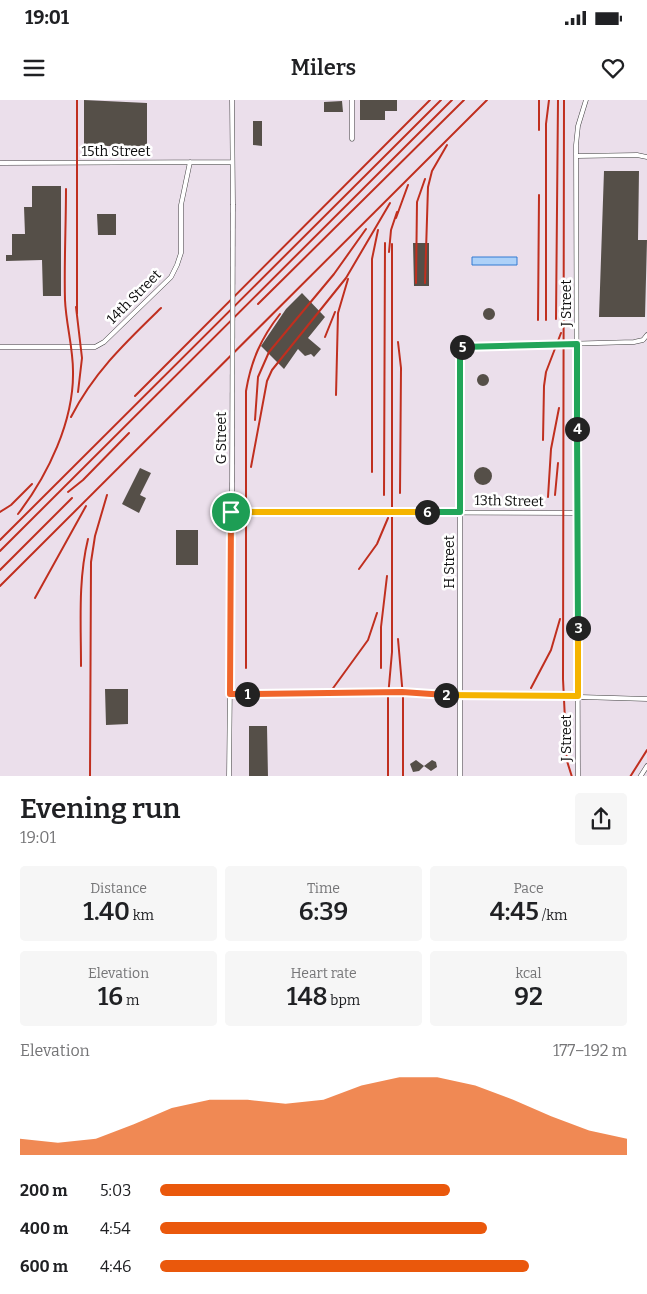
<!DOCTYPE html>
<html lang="en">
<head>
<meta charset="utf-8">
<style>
	:root { --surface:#fff; --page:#f6f6f6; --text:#202124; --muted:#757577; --accent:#ea580c }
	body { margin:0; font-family:Bitter,serif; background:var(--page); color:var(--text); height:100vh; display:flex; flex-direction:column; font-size:19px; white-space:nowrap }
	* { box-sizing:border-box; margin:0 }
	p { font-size:16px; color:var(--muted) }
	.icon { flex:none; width:28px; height:28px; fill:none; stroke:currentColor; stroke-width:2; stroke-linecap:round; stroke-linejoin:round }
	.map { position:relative; height:676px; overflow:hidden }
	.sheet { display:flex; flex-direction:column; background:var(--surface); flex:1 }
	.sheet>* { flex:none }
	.pin { position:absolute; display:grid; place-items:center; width:42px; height:42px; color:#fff; margin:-21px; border:2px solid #fff; border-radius:50%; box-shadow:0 1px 5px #0007 }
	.km { position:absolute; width:25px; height:25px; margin:-12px; border-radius:50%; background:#222; color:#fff; font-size:14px; line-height:25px; text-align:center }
	.round { display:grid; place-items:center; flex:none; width:52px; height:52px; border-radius:5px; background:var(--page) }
	.headline { display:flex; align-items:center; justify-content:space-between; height:85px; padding:0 20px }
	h1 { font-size:28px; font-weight:600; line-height:38px }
	.figures { display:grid; grid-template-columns:repeat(3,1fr); gap:8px; height:85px; padding:5px 20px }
	.figures div { display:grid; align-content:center; border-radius:5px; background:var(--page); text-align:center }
	.figures b { font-size:25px; font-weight:600 }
	.figures small { font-size:14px; font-weight:400 }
	.figures p { font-size:14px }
	.chart { height:140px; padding:10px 20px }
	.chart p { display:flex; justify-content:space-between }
	.chart svg { width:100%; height:90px; margin-top:5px; fill:var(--accent); opacity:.7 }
	ul { padding:0 20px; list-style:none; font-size:16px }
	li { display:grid; grid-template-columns:80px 60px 1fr; align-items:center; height:38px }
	li i { height:12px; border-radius:6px; background:var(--accent) }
	.status { display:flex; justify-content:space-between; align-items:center; height:35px; padding:0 25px; background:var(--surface); direction:ltr }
	.status svg { height:14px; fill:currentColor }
	header { display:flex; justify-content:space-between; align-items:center; height:65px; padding:0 20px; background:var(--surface); font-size:22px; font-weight:600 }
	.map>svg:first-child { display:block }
	.industrial { fill:#ebdfeb }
	.water { fill:#add1f8; stroke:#327bd2 }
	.building { fill:#554f48 }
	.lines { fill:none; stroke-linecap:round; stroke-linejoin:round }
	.service-casing { stroke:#3f3f3f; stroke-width:5 }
	.service { stroke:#fff; stroke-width:4 }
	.rail { stroke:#c02f1f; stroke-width:2 }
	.service-bridge-casing { stroke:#3f3f3f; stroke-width:5; stroke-linecap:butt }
	.service-bridge { stroke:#fff; stroke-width:4 }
	.split-1-casing { stroke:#fff; stroke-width:10 }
	.split-2-casing { stroke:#fff; stroke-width:10 }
	.split-3-casing { stroke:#fff; stroke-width:10 }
	.split-4-casing { stroke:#fff; stroke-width:10 }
	.split-5-casing { stroke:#fff; stroke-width:10 }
	.split-6-casing { stroke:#fff; stroke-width:10 }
	.split-7-casing { stroke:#fff; stroke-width:10 }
	.split-1 { stroke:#f0652b; stroke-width:6 }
	.split-2 { stroke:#f0652b; stroke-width:6 }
	.split-3 { stroke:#f5b400; stroke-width:6 }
	.split-4 { stroke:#22a559; stroke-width:6 }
	.split-5 { stroke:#22a559; stroke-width:6 }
	.split-6 { stroke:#22a559; stroke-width:6 }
	.split-7 { stroke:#f5b400; stroke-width:6 }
	.labels { text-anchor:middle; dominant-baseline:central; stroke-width:5; stroke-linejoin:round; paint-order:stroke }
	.street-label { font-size:14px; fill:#0c0c0c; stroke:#fff }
</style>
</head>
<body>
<div class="status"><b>19:01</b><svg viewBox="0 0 49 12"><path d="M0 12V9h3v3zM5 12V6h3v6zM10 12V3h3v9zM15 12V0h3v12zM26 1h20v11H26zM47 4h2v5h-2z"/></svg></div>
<header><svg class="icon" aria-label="menu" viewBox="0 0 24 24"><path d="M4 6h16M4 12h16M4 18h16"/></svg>Milers<svg class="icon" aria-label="heart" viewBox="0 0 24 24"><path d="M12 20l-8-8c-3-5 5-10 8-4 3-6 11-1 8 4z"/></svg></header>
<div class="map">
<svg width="647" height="677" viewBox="0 0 647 677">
	<rect width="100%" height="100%" fill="#fffeeb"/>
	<path class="industrial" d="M0,0H647V676L0,677Z"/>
	<path class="water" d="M472,157H517V165H472Z"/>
	<path class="building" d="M84,0L147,3V46H84Z
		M360,0H397V11H385V20H360Z
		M342,1L343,12H324V2Z
		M253,21H262V46L253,45Z
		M604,71H639L638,140H647L645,217H599Z
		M32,86H61V196H43L42,160L6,161V155H12V134H25L24,107H32Z
		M97,114H116V135H98Z
		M413,143H429V186H414Z
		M302,193L325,217L308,238L321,249L314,257L311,254L305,256L298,249L284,269L261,246L286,209Z
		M483 214a6 6 0 1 1 12 0a6 6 0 1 1-12 0Z
		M477 280a6 6 0 1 1 12 0a6 6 0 1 1-12 0Z
		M474 376a9 9 0 1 1 18 0a9 9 0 1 1-18 0Z
		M140,368L151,373L140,395L146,398L139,413L122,404Z
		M176,430H198V465H176Z
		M105,589H128V624L106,625Z
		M249,626H267L268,677H249Z
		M416,660L424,666L432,660L436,662L437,667L431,671L424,666L419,671L413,672L410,664Z"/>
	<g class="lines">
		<g class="service-casing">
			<path id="service" d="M232,0L233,104
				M352,0V39
				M577,56L637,55L647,57
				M0,63L232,62
				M0,247H95L104,242L171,177L177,165L181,153V105L190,62
				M231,412L577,413
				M230,594C369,594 508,594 647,599
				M229,677L232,393
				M460,677V247L634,242L643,240L647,235
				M578,677L576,45L578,26L586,0
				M640,677L647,666"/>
		</g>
		<use href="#service" class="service"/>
		<path class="rail" d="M564,0L563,579L567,661L572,677
			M539,30V0
			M396,118L408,85
			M389,152L391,130L397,112
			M416,183L417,102L425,79
			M425,183L428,87L432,71L447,45
			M258,204L464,0
			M76,207L82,258L78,292
			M77,214V0
			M556,219L558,0
			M538,220L539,95
			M546,220V24L549,0
			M325,237L335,212
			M398,242L401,268L400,393
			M336,295L338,213L348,179
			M135,296L430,0
			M71,317C94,272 126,242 161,208
			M255,320L258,277L269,252L334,174L366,129
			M543,340L544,286L546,272L561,233
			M251,367L267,281L272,270L346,178L390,103
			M372,372V159L378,130
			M68,392L83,380L129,333
			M384,395L385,143
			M555,395L558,363
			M548,397L551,349L559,308
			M0,412L11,405L32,384
			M18,414C48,375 74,321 73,271C73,247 66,224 65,200C64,163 66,126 66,89
			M0,440L441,0
			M0,451L452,0
			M359,469L377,444L388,418
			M0,470L72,398
			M0,486L487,0
			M35,498L86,406
			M398,539L403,597V677
			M81,566C81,523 78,480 88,439
			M246,568V291C251,261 261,238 280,214
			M381,568V527L387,476
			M531,588L551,550L560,519
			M331,591L368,540L377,513
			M90,677L91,462L95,436L107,395
			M388,677V597L392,552V144
			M630,677L647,650"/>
		<g class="service-bridge-casing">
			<path id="service-bridge" d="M232,393L233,104"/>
		</g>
		<use href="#service-bridge" class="service-bridge"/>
	</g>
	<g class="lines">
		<g class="split-1-casing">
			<path id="split-1" d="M231,412L230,594H247"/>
		</g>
		<g class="split-2-casing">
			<path id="split-2" d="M247,594L402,592L446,595"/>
		</g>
		<g class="split-3-casing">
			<path id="split-3" d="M446,595L578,596V528"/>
		</g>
		<g class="split-4-casing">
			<path id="split-4" d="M577,329L578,528"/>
		</g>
		<g class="split-5-casing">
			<path id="split-5" d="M462,247L577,244V329"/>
		</g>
		<g class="split-6-casing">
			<path id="split-6" d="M427,412H460V247H462"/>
		</g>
		<g class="split-7-casing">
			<path id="split-7" d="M231,412H427"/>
		</g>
		<use href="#split-1" class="split-1"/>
		<use href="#split-2" class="split-2"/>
		<use href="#split-3" class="split-3"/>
		<use href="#split-4" class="split-4"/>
		<use href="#split-5" class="split-5"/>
		<use href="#split-6" class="split-6"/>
		<use href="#split-7" class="split-7"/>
	</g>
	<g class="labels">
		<g class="street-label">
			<text x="116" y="51">15th Street</text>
			<text transform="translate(134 197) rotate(-45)">14th Street</text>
			<text transform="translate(566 203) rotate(-90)">J Street</text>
			<text transform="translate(221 338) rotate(-90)">G Street</text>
			<text transform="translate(509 401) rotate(1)">13th Street</text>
			<text transform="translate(449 462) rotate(-90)">H Street</text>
			<text transform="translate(566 638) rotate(-90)">J Street</text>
		</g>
	</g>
</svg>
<div class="pin" style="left:231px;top:412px;background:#1e9e55"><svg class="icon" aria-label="arrive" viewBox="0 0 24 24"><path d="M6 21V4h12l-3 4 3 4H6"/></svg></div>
<b class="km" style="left:247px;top:594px">1</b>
<b class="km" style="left:446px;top:595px">2</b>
<b class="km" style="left:578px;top:528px">3</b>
<b class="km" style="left:577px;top:329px">4</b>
<b class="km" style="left:462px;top:247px">5</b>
<b class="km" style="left:427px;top:412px">6</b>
</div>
<section class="sheet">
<div class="headline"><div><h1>Evening run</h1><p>19:01</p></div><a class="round"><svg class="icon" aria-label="share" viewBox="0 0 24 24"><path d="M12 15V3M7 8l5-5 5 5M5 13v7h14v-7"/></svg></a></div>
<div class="figures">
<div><p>Distance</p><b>1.40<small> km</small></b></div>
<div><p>Time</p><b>6:39</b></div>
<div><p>Pace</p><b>4:45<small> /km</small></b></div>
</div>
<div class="figures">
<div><p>Elevation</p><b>16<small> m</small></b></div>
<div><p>Heart rate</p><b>148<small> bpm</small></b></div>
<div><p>kcal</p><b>92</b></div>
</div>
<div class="chart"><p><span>Elevation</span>177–192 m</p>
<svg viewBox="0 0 160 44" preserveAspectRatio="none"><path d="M0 44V36L10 38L20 36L30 29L40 21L50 17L60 17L70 19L80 17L90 10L100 6L110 6L120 10L130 17L140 25L150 32L160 36V44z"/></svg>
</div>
<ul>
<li><b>200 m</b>5:03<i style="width:62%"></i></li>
<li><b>400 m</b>4:54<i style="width:70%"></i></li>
<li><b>600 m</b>4:46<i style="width:79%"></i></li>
</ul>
</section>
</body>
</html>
